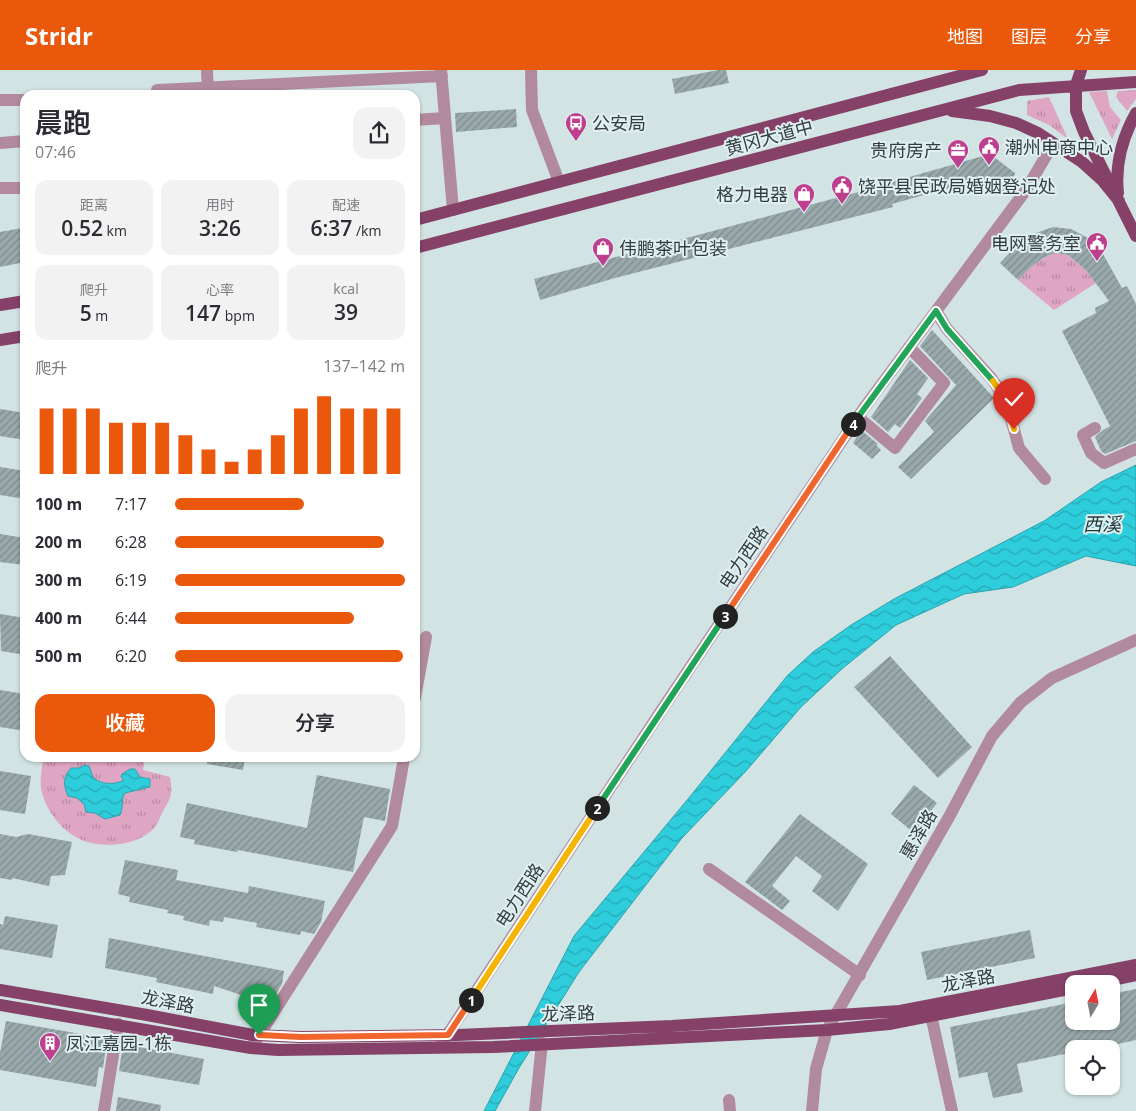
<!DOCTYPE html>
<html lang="zh">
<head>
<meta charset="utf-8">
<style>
	:root { --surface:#fff; --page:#f2f2f3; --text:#2b2b33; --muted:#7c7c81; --accent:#ea580c }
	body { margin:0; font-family:"Open Sans","Noto Sans SC",sans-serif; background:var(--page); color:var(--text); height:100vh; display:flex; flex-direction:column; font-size:19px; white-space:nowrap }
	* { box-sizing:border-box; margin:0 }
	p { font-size:16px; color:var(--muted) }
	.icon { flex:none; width:28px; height:28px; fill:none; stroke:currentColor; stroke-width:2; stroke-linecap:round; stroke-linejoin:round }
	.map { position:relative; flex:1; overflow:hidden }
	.sheet { position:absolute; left:20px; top:20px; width:400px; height:672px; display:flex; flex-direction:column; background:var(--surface); border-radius:15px; box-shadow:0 1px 4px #0004 }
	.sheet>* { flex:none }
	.needle { width:32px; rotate:10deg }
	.controls { position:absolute; left:1065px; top:905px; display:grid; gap:10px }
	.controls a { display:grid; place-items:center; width:55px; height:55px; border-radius:10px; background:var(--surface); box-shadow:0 1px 4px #0004; font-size:25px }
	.pin { position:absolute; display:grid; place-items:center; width:42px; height:42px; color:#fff; margin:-51px -21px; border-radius:50% 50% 50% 0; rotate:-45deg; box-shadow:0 0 5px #0007 }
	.pin .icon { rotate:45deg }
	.km { position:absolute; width:25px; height:25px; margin:-12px; border-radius:50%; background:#222; color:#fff; font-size:14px; line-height:25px; text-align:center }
	.round { display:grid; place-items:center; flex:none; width:52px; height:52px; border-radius:15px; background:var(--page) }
	.summary { display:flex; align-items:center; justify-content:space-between; height:85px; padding:0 15px }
	h1 { font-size:28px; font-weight:600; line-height:38px }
	.figures { display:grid; grid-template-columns:repeat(3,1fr); gap:8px; height:85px; padding:5px 15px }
	.figures div { display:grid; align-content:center; border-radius:12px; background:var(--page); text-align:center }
	.figures b { font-size:21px; font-weight:600 }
	.figures small { font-size:14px; font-weight:400 }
	.figures p { font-size:14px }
	.chart { height:140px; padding:10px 15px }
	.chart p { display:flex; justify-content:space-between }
	.chart svg { width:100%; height:90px; margin-top:5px; stroke:var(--accent); stroke-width:6 }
	.button { display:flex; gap:10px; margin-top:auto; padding:10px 15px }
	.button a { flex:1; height:58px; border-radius:15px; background:var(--accent); color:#fff; font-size:20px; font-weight:600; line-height:58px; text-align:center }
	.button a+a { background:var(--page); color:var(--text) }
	ul { padding:0 15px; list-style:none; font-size:16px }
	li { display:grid; grid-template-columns:80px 60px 1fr; align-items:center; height:38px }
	li i { height:12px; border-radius:6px; background:var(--accent) }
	header { display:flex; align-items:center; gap:30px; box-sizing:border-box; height:70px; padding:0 25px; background:var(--accent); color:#fff }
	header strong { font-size:24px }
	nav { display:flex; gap:28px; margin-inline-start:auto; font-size:18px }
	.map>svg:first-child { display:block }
	.grass { fill:url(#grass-tufts) }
	.water { fill:url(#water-waves); stroke:#30a2ad }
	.building { fill:url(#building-hatch) }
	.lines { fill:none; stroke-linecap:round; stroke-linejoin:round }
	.minor { stroke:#b28a9e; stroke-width:12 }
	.major { stroke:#864169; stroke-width:12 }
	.split-1-casing { stroke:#fff; stroke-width:10 }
	.split-2-casing { stroke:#fff; stroke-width:10 }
	.split-3-casing { stroke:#fff; stroke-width:10 }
	.split-4-casing { stroke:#fff; stroke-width:10 }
	.split-5-casing { stroke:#fff; stroke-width:10 }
	.split-6-casing { stroke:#fff; stroke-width:10 }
	.split-1 { stroke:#f0652b; stroke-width:6 }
	.split-2 { stroke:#f5b400; stroke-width:6 }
	.split-3 { stroke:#22a559; stroke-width:6 }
	.split-4 { stroke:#f0652b; stroke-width:6 }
	.split-5 { stroke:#22a559; stroke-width:6 }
	.split-6 { stroke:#f5b400; stroke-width:6 }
	.labels { text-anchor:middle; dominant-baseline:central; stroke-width:4; stroke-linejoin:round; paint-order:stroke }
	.poi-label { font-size:18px; fill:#363d3e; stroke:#dff0f2; text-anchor:start }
	.street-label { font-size:18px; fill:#363d3e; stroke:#dff0f2 }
	.water-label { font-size:19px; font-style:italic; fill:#1e3739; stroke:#dff0f2 }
</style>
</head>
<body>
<header>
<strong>Stridr</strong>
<nav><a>地图</a><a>图层</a><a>分享</a></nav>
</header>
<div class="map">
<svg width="1136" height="1041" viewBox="0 0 1136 1041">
	<defs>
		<pattern id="grass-tufts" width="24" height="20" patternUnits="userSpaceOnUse" patternTransform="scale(1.25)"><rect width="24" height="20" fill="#dfa6c4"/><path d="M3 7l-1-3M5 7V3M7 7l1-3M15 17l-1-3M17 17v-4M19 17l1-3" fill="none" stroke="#b688a1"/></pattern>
		<pattern id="water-waves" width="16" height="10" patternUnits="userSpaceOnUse" patternTransform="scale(1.25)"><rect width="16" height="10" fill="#2dcddc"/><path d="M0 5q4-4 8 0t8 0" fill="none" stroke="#27a8b4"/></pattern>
		<pattern id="building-hatch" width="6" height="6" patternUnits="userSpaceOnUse" patternTransform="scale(1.25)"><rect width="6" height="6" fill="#99a9ab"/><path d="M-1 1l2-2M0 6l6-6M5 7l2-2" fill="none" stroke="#7e8b8d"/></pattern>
	</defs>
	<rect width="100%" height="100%" fill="#d2e3e4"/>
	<path class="grass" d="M1136,20V29L1127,41L1116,27L1118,21Z
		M1107,21L1110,37L1121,50L1112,69L1089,22Z
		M1049,27L1068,69L1049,55L1027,45V31Z
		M1055,183L1068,185L1086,200L1096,213L1054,240L1018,210C1029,198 1039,189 1055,183Z
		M43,688H145L143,700L170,707C173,726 171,727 162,743C160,747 158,753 155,757C138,777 98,780 76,767C59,758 44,737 41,718C40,709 42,697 43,688Z"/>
	<path class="water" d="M1136,395V496L1086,486L1013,517L964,524L896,555L843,598L801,637L746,701L682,768L579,902L519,998L495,1041H484L574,866L688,729L787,606L813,582L851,555L894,529L1044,451L1101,412Z
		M85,695L89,696C91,700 91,703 93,707C100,715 115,715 124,710L121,707L122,704L130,699H135L140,707L150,709V717L125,723C120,730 124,738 120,745L105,749L95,743L86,742L84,734L77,728L68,726C63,715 63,707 71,698H79Z"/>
	<path class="building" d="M718,0H726L729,13L675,24L672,9Z
		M516,39L517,57L456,62L455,43Z
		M990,84L1015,103L1010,123L970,112L892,134L893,137L615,208L540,230L534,209L892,113V112Z
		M1053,157L1071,159L1088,168L1103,184L1122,218L1127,216L1136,234V371L1105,384L1101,381L1095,367L1103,360L1110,356L1062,261L1096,243L1095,238L1109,231L1086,200L1068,185L1055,183L1043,188L1031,197L1018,210L1000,193L1019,173L1036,163Z
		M22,158L25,175V192L0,197V162Z
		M932,260L994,328L911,409L898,397L934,362L925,351L956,315L920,276Z
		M910,290L928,308L917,324L922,328L900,358L895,354L888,362L871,347Z
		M0,339L25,343V370L0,366Z
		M861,360L878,374L876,375L881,380L872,389L853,373Z
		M0,397L25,401V429L0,425Z
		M0,464L25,468V495L0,492Z
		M0,544L25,548V585L1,581Z
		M890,586L972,677L938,708L854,617Z
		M0,620L25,624V661L0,657Z
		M208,688H245L243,700L207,694Z
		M0,701L31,706L25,744L0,740Z
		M317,705L390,719L385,751L364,747L353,802L238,780L237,782L194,774L195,770L180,767L187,733L307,758Z
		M914,715L937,733L914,763L891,744Z
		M800,744L868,794L838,841L812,821L822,806L796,786L772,816L790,831L782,840L745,812Z
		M0,764L16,767L28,764L72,772L65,805L51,806L49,816L12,808V810L0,808Z
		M125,790L178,800L176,810L248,823L249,816L325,831L321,852L314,864L301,861L300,865L256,857L257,853L224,847L223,852L210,850L209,856L183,850L184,846L167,843L168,840L129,832L130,827L118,824Z
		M5,846L58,855L52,888L0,879V854L3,855Z
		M1030,860L1035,888L927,910L921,882Z
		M109,868L284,901L282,914L271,932L266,933L247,929L244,926L214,916L213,924L156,912L157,908L105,898Z
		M1136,919V970L1096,979H1074V982L1017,994L1023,1022L993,1028L987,1002L959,1008L950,957L1074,932V951H1111V924Z
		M6,951L104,968V971H107L103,998L99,997L96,1017L0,1000V983Z
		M123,974L204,989L199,1015L119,1001Z
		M118,1027L161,1035L160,1041H116Z"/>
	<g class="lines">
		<path class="minor" d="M207,0L208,25
			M441,0L453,140
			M531,0L532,40L559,112
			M157,20L442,6
			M0,30H25
			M415,50L445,48
			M0,73L25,71
			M0,118H25
			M936,241L947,259L992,309L1006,330L1019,378L1045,409
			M858,347L895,378L944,313L909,277
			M1095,358L1083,365L1091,383L1104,393L1136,379
			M415,628L426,567
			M709,799L860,905
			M929,936L952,1041
			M442,973L661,641L864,338L1026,120L1053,74
			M251,978L392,756L404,688
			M729,1030L730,1041
			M104,1041L118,954
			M535,1041L542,973
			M812,1041L816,999L827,960L949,747L992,666L1021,632L1052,608L1136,570"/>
		<path class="major" d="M1081,0L1076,15V41L1084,62L1136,166
			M952,41L990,46L1016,53L1038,63L1082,92L1102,110L1119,131
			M1118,123C1115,95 1122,68 1136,43
			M415,150L982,0
			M415,178L1019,20L1136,12
			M0,235L25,231
			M0,270L25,266
			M1094,914L1136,905
			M0,920L147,945L253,965L301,967L457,965L672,956L900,941L1136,895
			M0,935L251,978L278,980L493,977L827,960L889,954L1074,918"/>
	</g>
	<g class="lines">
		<g class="split-1-casing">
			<path id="split-1" d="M259,965L301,967L448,965L471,930"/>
		</g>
		<g class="split-2-casing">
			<path id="split-2" d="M471,930L597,738"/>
		</g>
		<g class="split-3-casing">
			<path id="split-3" d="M597,738L725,546"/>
		</g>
		<g class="split-4-casing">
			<path id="split-4" d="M725,546L853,354"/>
		</g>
		<g class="split-5-casing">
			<path id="split-5" d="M853,354L936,241L947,259L993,311"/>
		</g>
		<g class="split-6-casing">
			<path id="split-6" d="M993,311L1006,330L1014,359"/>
		</g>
		<use href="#split-1" class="split-1"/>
		<use href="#split-2" class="split-2"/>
		<use href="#split-3" class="split-3"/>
		<use href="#split-4" class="split-4"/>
		<use href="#split-5" class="split-5"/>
		<use href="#split-6" class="split-6"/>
	</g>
	<defs>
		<g id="bus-pin" transform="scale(1.125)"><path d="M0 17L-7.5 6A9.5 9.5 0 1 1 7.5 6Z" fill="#bd3f8d" stroke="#dff0f2"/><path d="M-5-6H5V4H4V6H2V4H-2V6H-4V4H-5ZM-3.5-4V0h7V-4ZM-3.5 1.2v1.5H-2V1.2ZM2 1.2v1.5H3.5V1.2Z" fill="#fff"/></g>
		<g id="civic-pin" transform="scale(1.125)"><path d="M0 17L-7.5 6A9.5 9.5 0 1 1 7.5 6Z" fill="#bd3f8d" stroke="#dff0f2"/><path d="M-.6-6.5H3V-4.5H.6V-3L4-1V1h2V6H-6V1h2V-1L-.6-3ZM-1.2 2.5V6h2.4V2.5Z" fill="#fff"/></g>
		<g id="office-pin" transform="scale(1.125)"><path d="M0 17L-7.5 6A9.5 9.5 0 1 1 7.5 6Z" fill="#bd3f8d" stroke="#dff0f2"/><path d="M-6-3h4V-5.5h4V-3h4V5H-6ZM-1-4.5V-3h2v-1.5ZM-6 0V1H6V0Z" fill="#fff"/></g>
		<g id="shop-pin" transform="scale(1.125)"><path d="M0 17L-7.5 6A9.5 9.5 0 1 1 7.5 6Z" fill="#bd3f8d" stroke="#dff0f2"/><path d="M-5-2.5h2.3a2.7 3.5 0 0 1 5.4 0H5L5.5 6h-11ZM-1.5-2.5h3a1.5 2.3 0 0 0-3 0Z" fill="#fff"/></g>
		<g id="building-pin" transform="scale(1.125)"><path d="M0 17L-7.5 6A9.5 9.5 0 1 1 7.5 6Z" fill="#bd3f8d" stroke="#dff0f2"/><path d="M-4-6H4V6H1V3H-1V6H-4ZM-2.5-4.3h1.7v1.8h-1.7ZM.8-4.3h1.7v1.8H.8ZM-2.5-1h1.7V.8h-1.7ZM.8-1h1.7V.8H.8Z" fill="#fff"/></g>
	</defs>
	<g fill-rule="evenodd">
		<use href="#bus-pin" x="576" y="53"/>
		<use href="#civic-pin" x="989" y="77"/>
		<use href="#office-pin" x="958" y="80"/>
		<use href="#civic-pin" x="842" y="116"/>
		<use href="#shop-pin" x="804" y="124"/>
		<use href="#civic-pin" x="1097" y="173"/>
		<use href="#shop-pin" x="603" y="178"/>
		<use href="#building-pin" x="50" y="973"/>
	</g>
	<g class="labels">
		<g class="poi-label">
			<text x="592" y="53">公安局</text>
			<text x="1005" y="77">潮州电商中心</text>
			<text x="942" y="80" text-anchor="end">贵府房产</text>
			<text x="858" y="116">饶平县民政局婚姻登记处</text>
			<text x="788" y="124" text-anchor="end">格力电器</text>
			<text x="1081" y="173" text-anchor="end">电网警务室</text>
			<text x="619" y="178">伟鹏茶叶包装</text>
			<text x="66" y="973">凤江嘉园-1栋</text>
		</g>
		<g class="street-label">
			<text transform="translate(769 67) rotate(-15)">黄冈大道中</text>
			<text transform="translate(743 487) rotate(-56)">电力西路</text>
			<text transform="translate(918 764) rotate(-60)">惠泽路</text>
			<text transform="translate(519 825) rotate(-57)">电力西路</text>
			<text transform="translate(968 910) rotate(-11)">龙泽路</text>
			<text transform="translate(168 931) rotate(11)">龙泽路</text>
			<text transform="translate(568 943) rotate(-2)">龙泽路</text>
		</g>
		<g class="water-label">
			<text x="1102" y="454">西溪</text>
		</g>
	</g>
</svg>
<div class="controls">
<a><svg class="needle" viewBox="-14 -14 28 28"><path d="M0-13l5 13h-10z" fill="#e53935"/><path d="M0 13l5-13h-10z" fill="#7c7c81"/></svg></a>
<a><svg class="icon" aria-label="locate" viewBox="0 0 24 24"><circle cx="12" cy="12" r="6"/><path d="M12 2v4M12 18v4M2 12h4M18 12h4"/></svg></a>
</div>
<div class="pin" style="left:259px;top:965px;background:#1e9e55"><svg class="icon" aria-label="arrive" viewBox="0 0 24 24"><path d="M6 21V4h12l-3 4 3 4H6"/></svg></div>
<div class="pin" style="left:1014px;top:359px;background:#d93025"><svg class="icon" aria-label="check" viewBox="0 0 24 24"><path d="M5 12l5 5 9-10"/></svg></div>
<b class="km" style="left:471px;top:930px">1</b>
<b class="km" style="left:597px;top:738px">2</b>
<b class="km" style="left:725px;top:546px">3</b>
<b class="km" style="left:853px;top:354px">4</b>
<section class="sheet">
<div class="summary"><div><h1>晨跑</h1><p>07:46</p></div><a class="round"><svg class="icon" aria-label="share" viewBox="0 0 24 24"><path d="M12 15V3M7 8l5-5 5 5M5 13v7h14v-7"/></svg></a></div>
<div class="figures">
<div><p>距离</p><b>0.52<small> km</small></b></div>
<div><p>用时</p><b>3:26</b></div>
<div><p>配速</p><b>6:37<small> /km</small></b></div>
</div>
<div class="figures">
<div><p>爬升</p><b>5<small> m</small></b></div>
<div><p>心率</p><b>147<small> bpm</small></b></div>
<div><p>kcal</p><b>39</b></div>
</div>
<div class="chart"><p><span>爬升</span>137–142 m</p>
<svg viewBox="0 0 160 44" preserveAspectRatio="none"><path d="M5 44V12M15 44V12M25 44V12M35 44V19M45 44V19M55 44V19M65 44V25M75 44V32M85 44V38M95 44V32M105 44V25M115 44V12M125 44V6M135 44V12M145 44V12M155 44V12"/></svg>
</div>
<ul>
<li><b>100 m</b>7:17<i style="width:56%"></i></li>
<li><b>200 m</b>6:28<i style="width:91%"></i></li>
<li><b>300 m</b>6:19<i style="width:100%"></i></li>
<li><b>400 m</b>6:44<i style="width:78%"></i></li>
<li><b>500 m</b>6:20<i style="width:99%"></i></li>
</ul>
<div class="button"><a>收藏</a><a>分享</a></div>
</section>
</div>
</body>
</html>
